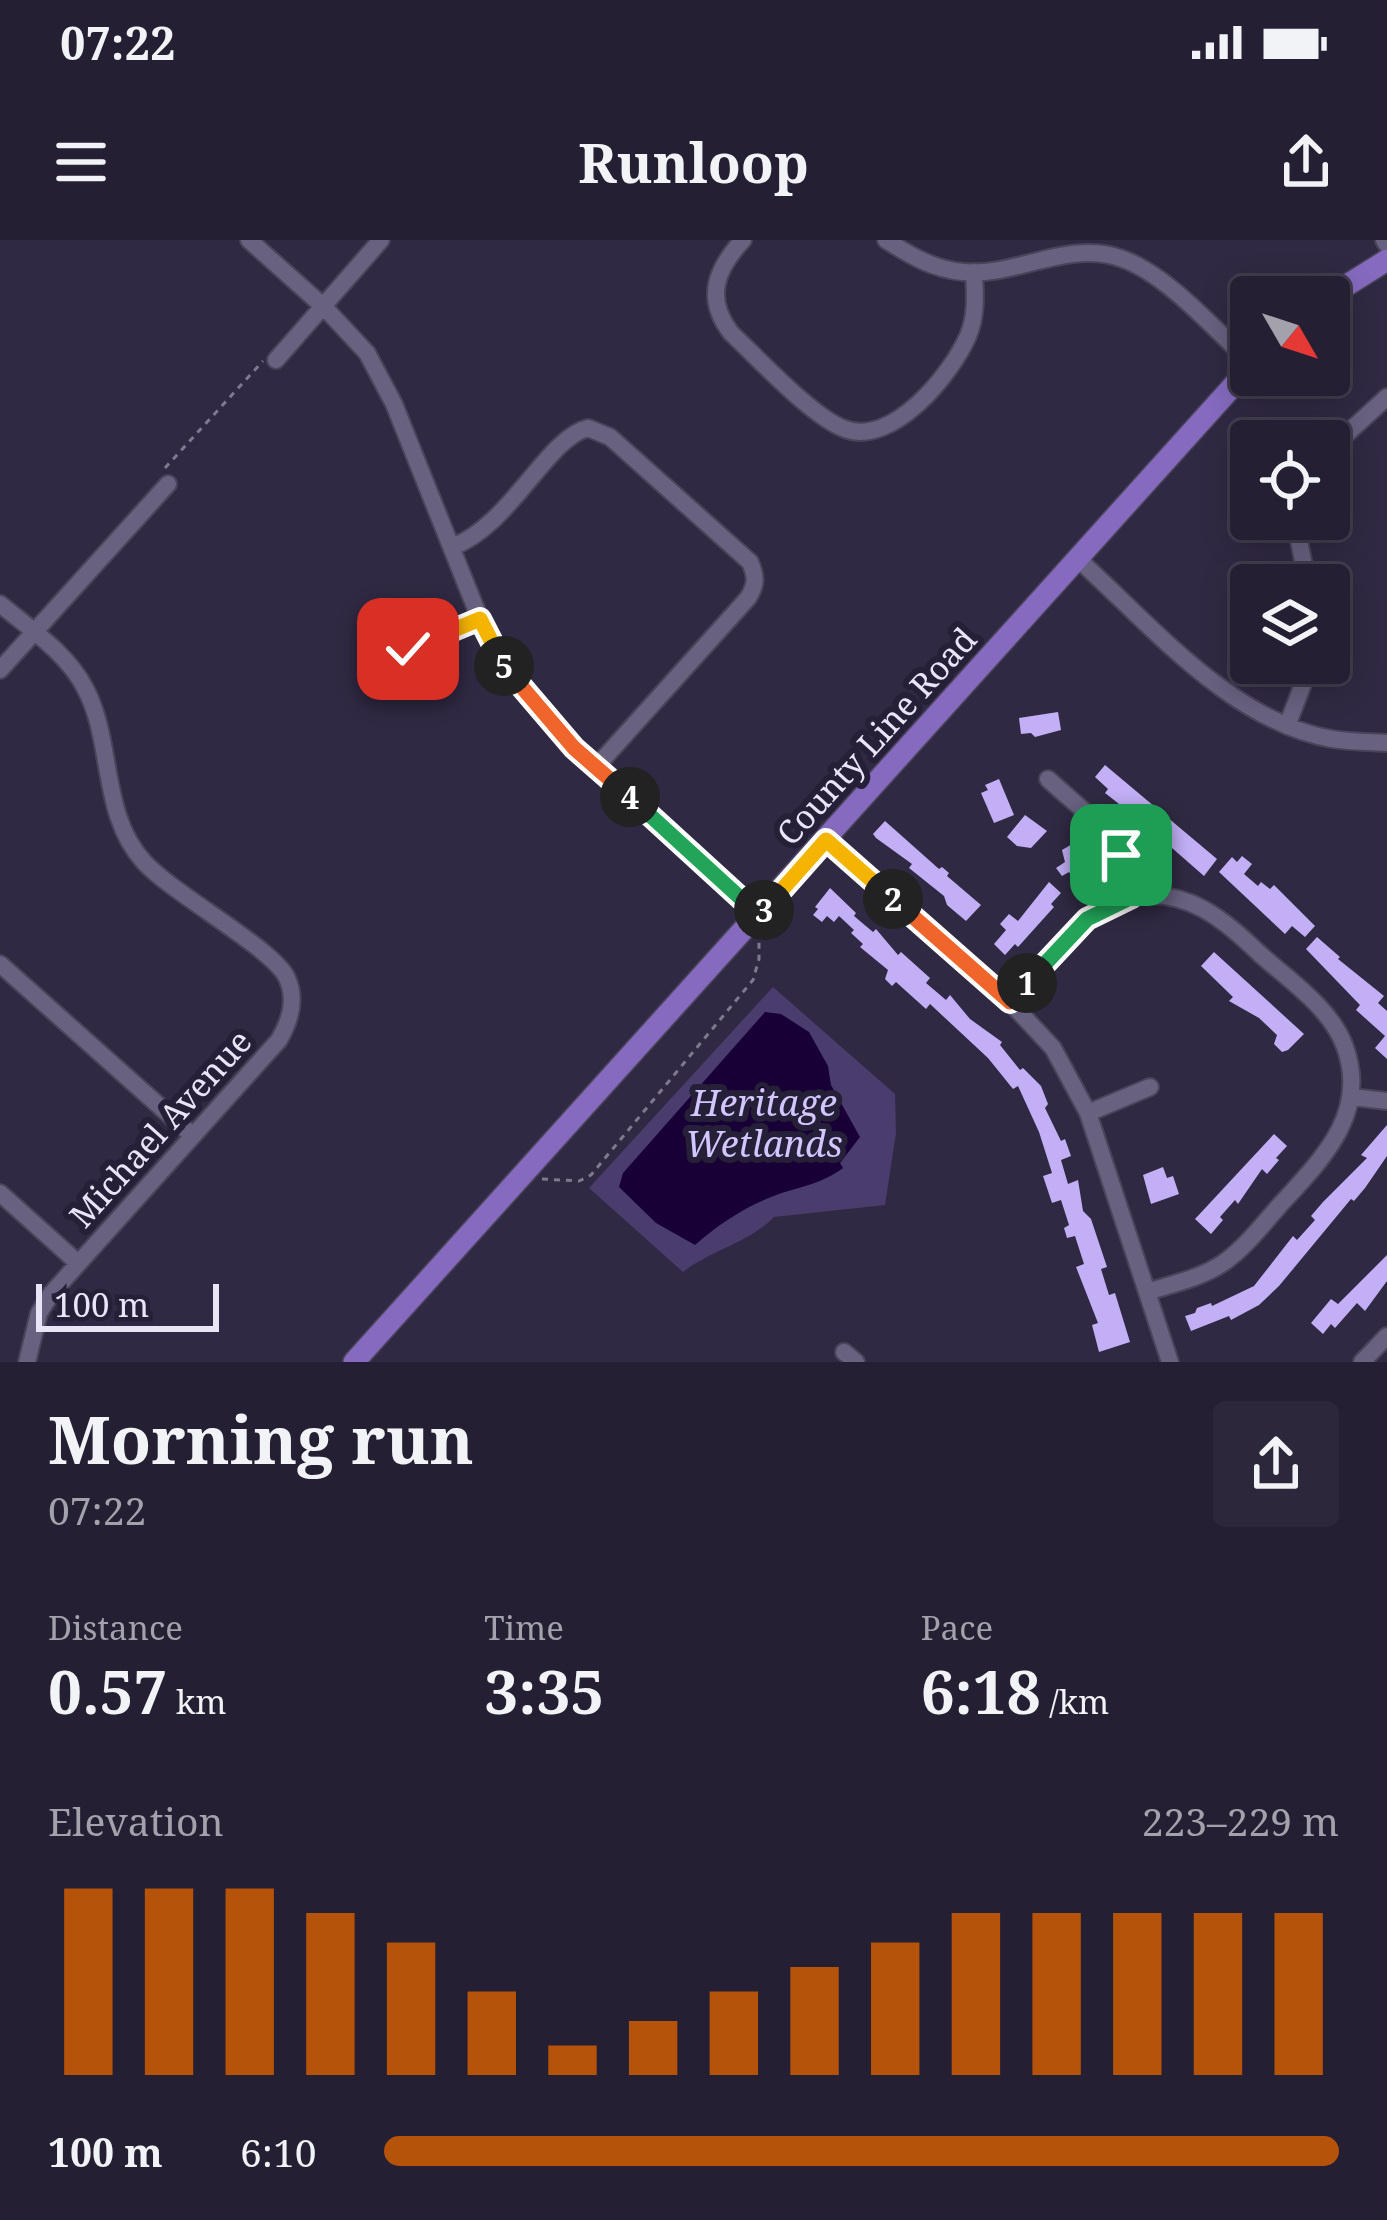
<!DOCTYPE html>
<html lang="en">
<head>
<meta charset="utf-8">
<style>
	:root { --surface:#241f32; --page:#2c273a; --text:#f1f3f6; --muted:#a3a2ac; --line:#413d4d; --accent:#b45309 }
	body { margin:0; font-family:"Noto Serif",serif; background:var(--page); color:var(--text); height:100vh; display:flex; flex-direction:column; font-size:45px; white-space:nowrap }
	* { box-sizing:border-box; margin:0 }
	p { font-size:39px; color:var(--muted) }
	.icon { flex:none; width:66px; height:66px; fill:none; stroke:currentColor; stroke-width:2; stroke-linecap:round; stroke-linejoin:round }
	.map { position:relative; height:1122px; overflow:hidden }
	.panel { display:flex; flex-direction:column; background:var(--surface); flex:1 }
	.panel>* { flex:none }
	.needle { width:78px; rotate:129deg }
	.tools { position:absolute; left:1230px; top:36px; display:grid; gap:24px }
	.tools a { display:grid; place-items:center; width:120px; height:120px; border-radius:12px; background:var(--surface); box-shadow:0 6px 30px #0003,0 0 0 3px var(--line); font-size:60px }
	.scale { position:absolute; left:36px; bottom:30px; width:183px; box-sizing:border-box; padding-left:12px; border:6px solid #e9e5f7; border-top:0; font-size:33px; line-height:42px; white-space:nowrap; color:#e9e5f7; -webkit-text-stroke:9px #261f38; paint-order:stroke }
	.pin { position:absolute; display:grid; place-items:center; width:102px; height:102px; color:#fff; margin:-51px; border-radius:24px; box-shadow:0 6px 18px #0006 }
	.km { position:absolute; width:60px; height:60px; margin:-30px; border-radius:50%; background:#222; color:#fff; font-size:33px; line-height:60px; text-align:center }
	.round { display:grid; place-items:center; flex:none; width:126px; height:126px; border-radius:12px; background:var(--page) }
	.head { display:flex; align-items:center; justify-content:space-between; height:204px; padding:0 48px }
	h1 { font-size:66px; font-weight:700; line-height:90px }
	.figures { display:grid; grid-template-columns:repeat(3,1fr); gap:18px; height:204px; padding:12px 48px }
	.figures div { display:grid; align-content:center }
	.figures b { font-size:60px; font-weight:700 }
	.figures small { font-size:33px; font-weight:400 }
	.figures p { font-size:33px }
	.chart { height:336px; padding:24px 48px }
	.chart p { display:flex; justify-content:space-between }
	.chart svg { width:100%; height:216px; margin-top:12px; stroke:var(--accent); stroke-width:6 }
	ul { padding:0 48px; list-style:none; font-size:39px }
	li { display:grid; grid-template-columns:192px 144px 1fr; align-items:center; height:90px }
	li i { height:30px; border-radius:15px; background:var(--accent) }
	.status { display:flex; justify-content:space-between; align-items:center; height:84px; padding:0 60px; background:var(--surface); direction:ltr }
	.status svg { height:33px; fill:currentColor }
	header { display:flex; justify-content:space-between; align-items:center; height:156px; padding:0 48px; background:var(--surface); font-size:54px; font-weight:700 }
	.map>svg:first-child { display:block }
	.green { fill:#4b3c6e }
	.water { fill:#180037 }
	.building { fill:#c2aff5 }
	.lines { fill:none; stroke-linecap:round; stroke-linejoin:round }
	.minor-casing { stroke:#4a445a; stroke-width:20 }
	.major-casing { stroke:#4a445a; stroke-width:24 }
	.path { stroke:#7f7990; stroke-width:3; stroke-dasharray:6 6; stroke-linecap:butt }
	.minor { stroke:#68617f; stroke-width:16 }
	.major { stroke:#856abf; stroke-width:21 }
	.split-1-casing { stroke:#fff; stroke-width:24 }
	.split-2-casing { stroke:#fff; stroke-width:24 }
	.split-3-casing { stroke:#fff; stroke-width:24 }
	.split-4-casing { stroke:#fff; stroke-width:24 }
	.split-5-casing { stroke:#fff; stroke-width:24 }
	.split-6-casing { stroke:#fff; stroke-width:24 }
	.split-1 { stroke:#22a559; stroke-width:15 }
	.split-2 { stroke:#f0652b; stroke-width:15 }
	.split-3 { stroke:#f5b400; stroke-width:15 }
	.split-4 { stroke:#22a559; stroke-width:15 }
	.split-5 { stroke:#f0652b; stroke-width:15 }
	.split-6 { stroke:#f5b400; stroke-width:15 }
	.labels { text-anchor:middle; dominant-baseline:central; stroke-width:12; stroke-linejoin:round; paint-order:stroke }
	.street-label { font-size:33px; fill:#e9e5f7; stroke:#261f38 }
	.water-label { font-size:36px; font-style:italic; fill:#d3c5fd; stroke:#261f38 }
</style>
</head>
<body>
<div class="status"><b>07:22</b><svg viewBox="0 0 49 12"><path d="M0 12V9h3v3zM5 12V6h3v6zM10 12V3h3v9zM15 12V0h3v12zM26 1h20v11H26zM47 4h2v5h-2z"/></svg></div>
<header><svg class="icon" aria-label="menu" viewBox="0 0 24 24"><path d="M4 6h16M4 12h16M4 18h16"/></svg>Runloop<svg class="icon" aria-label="share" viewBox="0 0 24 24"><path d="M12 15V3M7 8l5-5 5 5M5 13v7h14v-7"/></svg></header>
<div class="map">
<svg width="1387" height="1122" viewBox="0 0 1387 1122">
	<rect width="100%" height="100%" fill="#302943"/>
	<path class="green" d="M773,747L895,854L896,893L885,965L774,977C750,1002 711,1010 683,1032L589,948Z"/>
	<path class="water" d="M765,772L781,774L809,792L828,826L831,845L860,897L840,923L843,928C823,943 803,946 779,954C748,965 720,983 695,1005L656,983L619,947L623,933Z"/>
	<path class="building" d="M1058,472L1061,490L1035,497L1031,493L1021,494L1019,478Z
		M1105,525L1217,619L1204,636L1172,608L1169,612L1159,604L1153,596L1155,592L1105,553L1108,549L1095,537Z
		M999,539L1014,575L994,583L981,553L988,550L985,545Z
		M1025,575L1047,591L1031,608L1017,606L1007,597Z
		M885,581L939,629L942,627L949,633L947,636L981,665L966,681L947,665L944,656L909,628L912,624L876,598L873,594Z
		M1074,603L1095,636L1079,646L1069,632L1062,636L1056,628L1065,622L1062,610Z
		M1242,616L1252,624L1244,634L1258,646L1261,642L1270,649L1274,645L1315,686L1305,697L1292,686L1285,694L1219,632L1232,617L1237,622Z
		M1049,642L1061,653L1051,664L1054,667L1018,707L1015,704L1005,715L994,704L1006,690L1000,684L1009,674L1018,681Z
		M830,648L856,673L854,676L873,692L876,689L898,715L901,712L930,738L926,743L946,760L950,755L970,779L1002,802L1000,805L1020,830L1023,828L1041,846L1048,864L1045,868L1061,901L1065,899L1071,916L1061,920L1068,944L1078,940L1083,971L1091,979L1107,1027L1101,1029L1109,1055L1115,1053L1130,1102L1099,1112L1092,1085L1098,1083L1076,1027L1084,1024L1075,996L1067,998L1064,988L1069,985L1061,960L1052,963L1043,936L1052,933L1039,892L1018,846L1013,849L988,818L930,764L926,769L896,742L892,746L885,739L888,730L860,707L863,704L851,693L854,690L839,676L834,682L827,676L822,682L813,675L818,669L815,667Z
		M1317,697L1340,717L1338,719L1384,756L1378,763L1387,771V819L1375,808L1385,796L1356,770L1360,765L1306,709Z
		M1214,712L1304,794L1288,810L1282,812L1274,804L1277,795L1259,778L1229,761L1233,757L1201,726Z
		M1387,885V916L1365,948L1354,961L1351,959L1279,1046L1259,1065L1231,1080L1229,1076L1191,1091L1185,1076L1195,1073L1197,1068L1211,1063L1212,1066L1254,1046L1293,996L1297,1000L1315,980L1311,976L1323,962L1367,918L1361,915Z
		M1274,894L1287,906L1276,918L1279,920L1267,934L1262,929L1238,964L1235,960L1220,977L1223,980L1211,994L1195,979Z
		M1163,927L1167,938L1173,936L1179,954L1151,964L1143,935Z
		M1387,1015V1041L1365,1071L1357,1063L1335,1088L1331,1084L1323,1094L1311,1083L1331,1059L1338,1064Z"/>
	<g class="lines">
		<g class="minor-casing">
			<path id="minor" d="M249,0L324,67L367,113L394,164L480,379L509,435L574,508L759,675
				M743,0C715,30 705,59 731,93C759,119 812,177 845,189C892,207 951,135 968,96C977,75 975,54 974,32
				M886,0C911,16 933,29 963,32C1016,37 1066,0 1120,18C1166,33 1215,90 1251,123
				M1384,0L1387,5
				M276,120L381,0
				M1329,210L1387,157
				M1300,279L1299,301L1308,345
				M452,307C510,286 547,198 588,188L610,197L750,322C756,336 757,344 748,358L596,527
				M1079,320C1151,385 1232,482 1332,499C1350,502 1369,502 1387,503
				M0,364C29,388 67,413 85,448C114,502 100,574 144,622C173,654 274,709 287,738C297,760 290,781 279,800L51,1054L39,1073L27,1122
				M408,409L480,379
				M0,430L168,244
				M1287,486L1311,423
				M1048,539C1093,580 1120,594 1133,657
				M827,600L1010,762L1053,808L1088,873L1170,1122
				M0,724L193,896
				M1010,762C1044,725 1080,667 1133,657C1187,647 1224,680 1260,714C1290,741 1331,768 1345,807C1369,874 1322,919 1280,965C1263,984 1245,1008 1223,1023C1201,1038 1172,1044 1147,1052
				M1352,857L1387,861
				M1088,873L1150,847
				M0,953L78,1023
				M844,1112L856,1122
				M1362,1122L1387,1096"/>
		</g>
		<g class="major-casing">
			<path id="major" d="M1328,57L1387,20
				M354,1122L1251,126"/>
		</g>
		<path class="path" d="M165,228L263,121
			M542,939L579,941L591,935L753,740L759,719V695"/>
		<use href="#minor" class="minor"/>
		<use href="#major" class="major"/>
	</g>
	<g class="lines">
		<g class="split-1-casing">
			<path id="split-1" d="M1027,743L1087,679L1132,657L1121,615"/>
		</g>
		<g class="split-2-casing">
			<path id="split-2" d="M893,659L1010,762L1027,743"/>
		</g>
		<g class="split-3-casing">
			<path id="split-3" d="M764,670L826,600L893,659"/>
		</g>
		<g class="split-4-casing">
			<path id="split-4" d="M630,557L759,675L764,670"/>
		</g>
		<g class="split-5-casing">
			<path id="split-5" d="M504,426L574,508L630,557"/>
		</g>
		<g class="split-6-casing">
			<path id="split-6" d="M408,409L480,379L504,426"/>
		</g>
		<use href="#split-1" class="split-1"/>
		<use href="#split-2" class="split-2"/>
		<use href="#split-3" class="split-3"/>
		<use href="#split-4" class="split-4"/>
		<use href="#split-5" class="split-5"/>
		<use href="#split-6" class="split-6"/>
	</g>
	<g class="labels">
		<g class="street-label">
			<text transform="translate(876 496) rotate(-48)">County Line Road</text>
			<text transform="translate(160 888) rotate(-48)">Michael Avenue</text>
		</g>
		<g class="water-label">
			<text x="764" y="862">Heritage<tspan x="764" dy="41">Wetlands</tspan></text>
		</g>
	</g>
</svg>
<div class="tools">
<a><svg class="needle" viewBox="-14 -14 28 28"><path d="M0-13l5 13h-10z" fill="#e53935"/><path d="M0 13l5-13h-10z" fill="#a3a2ac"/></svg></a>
<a><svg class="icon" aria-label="locate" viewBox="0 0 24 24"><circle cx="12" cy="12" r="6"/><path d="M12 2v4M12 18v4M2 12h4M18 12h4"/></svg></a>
<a><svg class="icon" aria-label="layers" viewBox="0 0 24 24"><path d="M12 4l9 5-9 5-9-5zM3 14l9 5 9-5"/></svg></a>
</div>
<div class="scale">100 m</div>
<div class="pin" style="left:1121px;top:615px;background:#1e9e55"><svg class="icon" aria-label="arrive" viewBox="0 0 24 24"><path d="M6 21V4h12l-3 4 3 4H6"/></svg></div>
<div class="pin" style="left:408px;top:409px;background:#d93025"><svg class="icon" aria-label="check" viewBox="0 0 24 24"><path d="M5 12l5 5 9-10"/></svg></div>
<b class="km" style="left:1027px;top:743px">1</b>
<b class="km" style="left:893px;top:659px">2</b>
<b class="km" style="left:764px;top:670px">3</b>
<b class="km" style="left:630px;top:557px">4</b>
<b class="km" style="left:504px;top:426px">5</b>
</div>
<section class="panel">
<div class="head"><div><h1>Morning run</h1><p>07:22</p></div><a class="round"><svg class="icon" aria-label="share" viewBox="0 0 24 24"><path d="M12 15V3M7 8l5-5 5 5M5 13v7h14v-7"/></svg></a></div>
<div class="figures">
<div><p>Distance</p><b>0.57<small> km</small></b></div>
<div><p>Time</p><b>3:35</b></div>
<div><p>Pace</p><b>6:18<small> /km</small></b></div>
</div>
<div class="chart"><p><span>Elevation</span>223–229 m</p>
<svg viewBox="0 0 160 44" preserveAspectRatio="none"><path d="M5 44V6M15 44V6M25 44V6M35 44V11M45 44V17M55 44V27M65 44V38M75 44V33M85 44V27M95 44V22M105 44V17M115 44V11M125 44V11M135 44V11M145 44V11M155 44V11"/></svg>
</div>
<ul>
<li><b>100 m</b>6:10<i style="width:100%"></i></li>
</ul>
</section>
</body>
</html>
